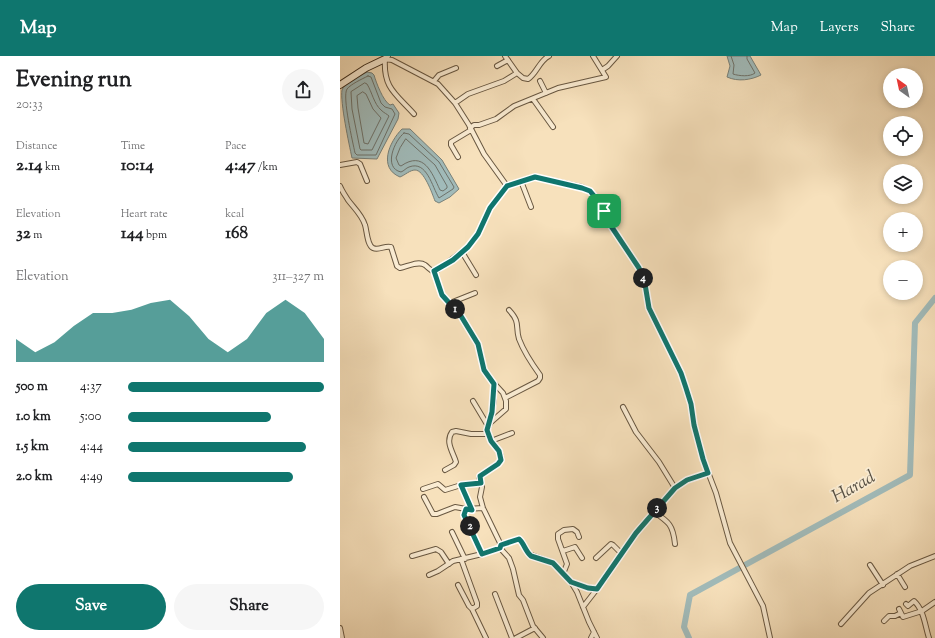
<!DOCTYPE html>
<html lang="en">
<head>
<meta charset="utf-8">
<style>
	:root { --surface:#fff; --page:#f6f6f6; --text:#202124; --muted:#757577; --accent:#0f766e }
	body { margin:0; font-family:"Sorts Mill Goudy",serif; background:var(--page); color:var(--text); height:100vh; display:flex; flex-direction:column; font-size:15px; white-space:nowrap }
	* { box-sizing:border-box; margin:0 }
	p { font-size:13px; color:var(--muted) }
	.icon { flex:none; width:22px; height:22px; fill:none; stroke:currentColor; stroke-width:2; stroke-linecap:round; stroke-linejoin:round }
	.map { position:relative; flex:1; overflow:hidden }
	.panel { display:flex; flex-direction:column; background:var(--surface); width:340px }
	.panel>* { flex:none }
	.needle { width:26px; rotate:327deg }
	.tools { position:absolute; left:543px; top:12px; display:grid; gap:8px }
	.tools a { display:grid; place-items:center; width:40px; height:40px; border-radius:50%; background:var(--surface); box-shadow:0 2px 6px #0003; font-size:20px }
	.pin { position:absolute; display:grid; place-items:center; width:34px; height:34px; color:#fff; margin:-17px; border-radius:8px; box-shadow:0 2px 6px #0006 }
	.km { position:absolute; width:20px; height:20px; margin:-10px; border-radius:50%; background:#222; color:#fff; font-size:11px; line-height:20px; text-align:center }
	.round { display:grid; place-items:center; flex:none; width:42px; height:42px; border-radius:21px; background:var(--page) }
	.summary { display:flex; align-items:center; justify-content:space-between; height:68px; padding:0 16px }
	h1 { font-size:22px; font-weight:700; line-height:30px }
	.metrics { display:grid; grid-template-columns:repeat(3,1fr); gap:6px; height:68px; padding:4px 16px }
	.metrics div { display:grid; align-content:center }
	.metrics b { font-size:17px; font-weight:700 }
	.metrics small { font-size:11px; font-weight:400 }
	.metrics p { font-size:11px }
	.chart { height:112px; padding:8px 16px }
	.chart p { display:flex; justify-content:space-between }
	.chart svg { width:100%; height:72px; margin-top:4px; fill:var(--accent); opacity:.7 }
	.button { display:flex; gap:8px; margin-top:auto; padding:8px 16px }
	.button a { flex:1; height:46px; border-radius:24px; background:var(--accent); color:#fff; font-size:16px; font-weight:700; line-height:46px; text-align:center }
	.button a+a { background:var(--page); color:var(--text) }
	ul { padding:0 16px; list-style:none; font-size:13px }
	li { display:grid; grid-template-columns:64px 48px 1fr; align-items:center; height:30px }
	li i { height:10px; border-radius:5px; background:var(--accent) }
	header { display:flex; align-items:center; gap:24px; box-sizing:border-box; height:56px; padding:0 20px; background:var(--accent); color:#fff }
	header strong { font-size:19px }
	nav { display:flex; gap:22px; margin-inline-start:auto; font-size:14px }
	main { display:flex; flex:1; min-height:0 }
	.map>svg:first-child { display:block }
	.water { fill:#a1bbba; stroke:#78817a }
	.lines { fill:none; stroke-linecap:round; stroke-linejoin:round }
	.shore { stroke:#6e726a; stroke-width:1 }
	.river { stroke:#a1bbba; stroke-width:6 }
	.street-casing { stroke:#695842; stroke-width:6 }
	.secondary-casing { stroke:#3a2a1a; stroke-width:8 }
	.street { stroke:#faecd3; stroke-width:4 }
	.secondary { stroke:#faecd3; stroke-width:6 }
	.route-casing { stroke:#fff; stroke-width:8 }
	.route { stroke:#0f766e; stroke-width:5 }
	.labels { text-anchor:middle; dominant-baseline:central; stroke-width:3.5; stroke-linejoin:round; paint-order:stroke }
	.water-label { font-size:18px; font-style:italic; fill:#544e42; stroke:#faecd3 }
</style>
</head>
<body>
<header>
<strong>Map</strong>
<nav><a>Map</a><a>Layers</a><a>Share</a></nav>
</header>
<main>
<section class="panel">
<div class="summary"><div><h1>Evening run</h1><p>20:33</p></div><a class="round"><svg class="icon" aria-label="share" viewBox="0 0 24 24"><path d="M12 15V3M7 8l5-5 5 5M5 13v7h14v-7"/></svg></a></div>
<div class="metrics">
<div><p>Distance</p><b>2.14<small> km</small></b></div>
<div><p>Time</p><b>10:14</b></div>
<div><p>Pace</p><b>4:47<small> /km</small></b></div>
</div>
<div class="metrics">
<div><p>Elevation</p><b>32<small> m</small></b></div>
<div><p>Heart rate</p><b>144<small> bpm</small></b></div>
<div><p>kcal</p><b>168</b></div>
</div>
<div class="chart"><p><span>Elevation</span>311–327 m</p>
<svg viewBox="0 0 160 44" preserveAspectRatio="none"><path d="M0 44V30L10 38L20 32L30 22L40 14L50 14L60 12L70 8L80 6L90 16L100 30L110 38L120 30L130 14L140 6L150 14L160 30V44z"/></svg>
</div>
<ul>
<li><b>500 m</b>4:37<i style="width:100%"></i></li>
<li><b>1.0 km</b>5:00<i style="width:73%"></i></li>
<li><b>1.5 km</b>4:44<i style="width:91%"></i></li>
<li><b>2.0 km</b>4:49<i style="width:84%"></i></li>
</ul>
<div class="button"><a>Save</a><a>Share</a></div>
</section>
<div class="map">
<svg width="595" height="582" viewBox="0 0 595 582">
	<rect width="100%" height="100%" fill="#f7e1bc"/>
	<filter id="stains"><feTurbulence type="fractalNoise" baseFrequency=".005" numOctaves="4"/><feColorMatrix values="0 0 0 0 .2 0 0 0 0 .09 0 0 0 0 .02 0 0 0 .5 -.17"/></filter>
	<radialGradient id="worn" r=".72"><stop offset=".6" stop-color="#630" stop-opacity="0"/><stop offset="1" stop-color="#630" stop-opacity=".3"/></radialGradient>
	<path class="water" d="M387,0H410L421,19C411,24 398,26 387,21L390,10Z
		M27,16L32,17L34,19C36,26 43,45 50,49L53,48L59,57L58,63L37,103L12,102C9,88 0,46 2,34C4,27 21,19 27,16Z
		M62,73H70L102,104L119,133L110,141L99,147L95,145C92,137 84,114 75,114C70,114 65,119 60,121C38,112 49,86 62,73Z"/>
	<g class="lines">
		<path class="shore" d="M391,0L394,9L393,18C399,20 410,21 415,17L407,3V0
			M28,20L31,21L41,47L45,51L52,53L55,58L36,99H17L15,97C13,87 2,41 7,33C11,28 22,23 28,20Z
			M25,27L27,28C32,36 34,48 41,54C44,57 47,58 49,60L32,94H21L20,93L12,53L11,36Z
			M23,36L26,38L33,53L41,62L28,88L24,87L18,52L17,40Z
			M64,77L69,78L99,106L114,131L113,133L99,142C92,131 87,104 69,111C66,112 64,115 61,116C43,112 54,85 64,77Z
			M66,83L95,109L107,130V132L103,135L100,134C92,117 84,94 61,110L59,109L56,102L60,92Z"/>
		<path class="river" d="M349,582L344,571L350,539L570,419L575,267L595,242"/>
		<g class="street-casing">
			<path id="street" d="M48,0L45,3C43,32 56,38 74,58
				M45,3L52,4L98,28L115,47L129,69L144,98L167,130
				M157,10L168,4
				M262,14L268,10L277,0
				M177,17L183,22L188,23C197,17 199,5 209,0
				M94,25L99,19L116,12
				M200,25L206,37
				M193,43L213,71
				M115,47L128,38L164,25L177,17L165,0
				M130,72L134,69H139L156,63L174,50L218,32L266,21L253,0
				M118,101L111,89V86L131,74
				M0,109L17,106L20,108L27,125
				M181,125L191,151
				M0,130C2,135 5,139 8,144C14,152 22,159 25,169C27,175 27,189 33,192C39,195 45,189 51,191L57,210L60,212C67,211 78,204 85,209C89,212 90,215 95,216L128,191L138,178L150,152L167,130L195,121L242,131L250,135L255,140L259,146L269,167L299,212L305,228L309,252L341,317L351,348L354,369L363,403L376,437L390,487L423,550L430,582
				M122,196L136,219
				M94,215L102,239L121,260L138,289L144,314L152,325L163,337L166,345V353L150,367L147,374C149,385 158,390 161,400C163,410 144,414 139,422L142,431L140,441L143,452L161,489L160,492
				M110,247L135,237
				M165,342L198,325L200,322V319C192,308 184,296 179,283C175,270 181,267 169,254
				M133,345L148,370
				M283,351L296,376L319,406L335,432
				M150,366L154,344V328
				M151,385L172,377
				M105,414L114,409L116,406C113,396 105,386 112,376L116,375L131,378H148
				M121,429L132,453
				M83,433L98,428L105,434L118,430L141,427
				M84,441L93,458H97L115,451L126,453L143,452
				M126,453L125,457V462L142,498
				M314,456C329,466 333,469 335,488
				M112,476L125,503
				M161,489L179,483L182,486L189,498L213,507L231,526L237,536L249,566L257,582
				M223,495L235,491L242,502
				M72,500L96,493L101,496L109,508
				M256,502L271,488L273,489L281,497
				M121,503L137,547V550L132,553
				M530,509L543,529
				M223,518L227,508L218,483V478L224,474L233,473L237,476L239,481
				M557,518L565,531
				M89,519L98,515L113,505L142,498L160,492L169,502L173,513L179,539L183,544L193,570L203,582
				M232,527L248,532L257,533
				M118,529L129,550L132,553L146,582
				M155,538L172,582
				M566,548L568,550L574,545C584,554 585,570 589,582
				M243,551L264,524L296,477L327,441L336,431L347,424L368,417
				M559,553L563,561L582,555L595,546
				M544,565L549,560H555L561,557
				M501,568L529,537L570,510L595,500
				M0,572L2,582
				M176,582L195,572
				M251,582L254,576"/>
		</g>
		<g class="secondary-casing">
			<path id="secondary" d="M0,29L26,12L45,3"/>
		</g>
		<use href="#street" class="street"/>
		<use href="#secondary" class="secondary"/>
	</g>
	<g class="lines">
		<g class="route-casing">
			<path id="route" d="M195,121L242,132L250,135L259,146L269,167L299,212L305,228L309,252L341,317L346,332L351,348L354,369L363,403L368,417L347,424L335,432L296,477L257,533L248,532L231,526L213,507L191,500C185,495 184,487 179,483L161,489L160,492L142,498L124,459L126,453L132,454L121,429L141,427L140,420L158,408L161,404L159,395L151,385L147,374L152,356L154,328L144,314L138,288L121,260L102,239L94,215L113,204L128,191L138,178L150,152L167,130Z"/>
		</g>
		<use href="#route" class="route"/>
	</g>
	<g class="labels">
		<g class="water-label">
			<text transform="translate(514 432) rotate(-29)">Harad</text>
		</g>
	</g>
	<rect width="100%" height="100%" filter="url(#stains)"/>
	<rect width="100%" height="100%" fill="url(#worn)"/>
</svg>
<div class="tools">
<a><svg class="needle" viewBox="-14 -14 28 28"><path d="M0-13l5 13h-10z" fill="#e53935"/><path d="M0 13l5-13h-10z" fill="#757577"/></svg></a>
<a><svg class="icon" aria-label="locate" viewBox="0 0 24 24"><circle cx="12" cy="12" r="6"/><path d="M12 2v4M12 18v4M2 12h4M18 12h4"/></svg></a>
<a><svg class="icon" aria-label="layers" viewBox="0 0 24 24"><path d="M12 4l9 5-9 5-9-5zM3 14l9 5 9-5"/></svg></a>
<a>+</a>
<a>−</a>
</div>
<div class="pin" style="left:264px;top:155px;background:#1e9e55"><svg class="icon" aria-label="arrive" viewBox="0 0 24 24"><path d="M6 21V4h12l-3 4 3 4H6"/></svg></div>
<b class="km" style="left:115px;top:253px">1</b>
<b class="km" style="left:130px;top:470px">2</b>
<b class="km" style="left:317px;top:452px">3</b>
<b class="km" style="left:303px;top:222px">4</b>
</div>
</main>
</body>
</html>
